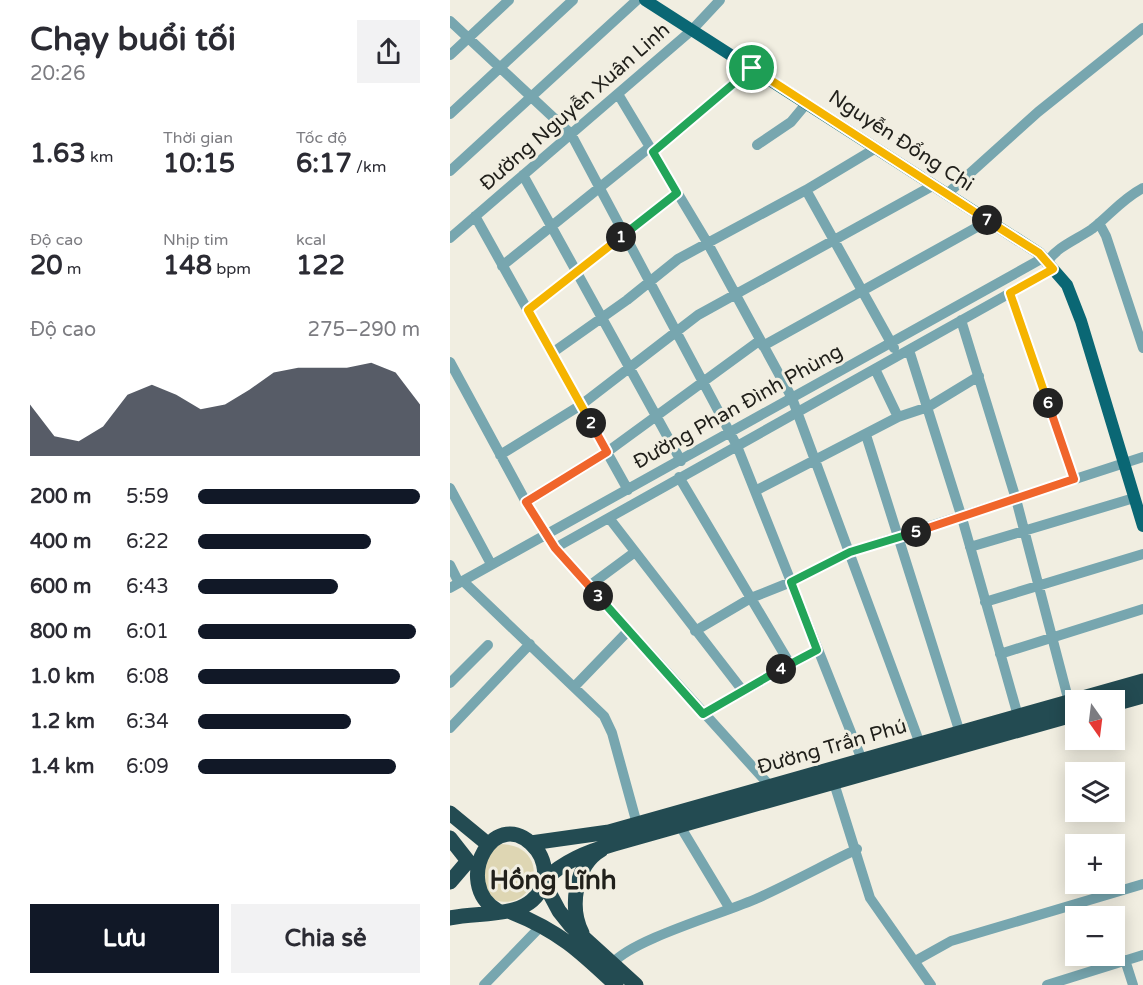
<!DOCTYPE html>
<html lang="vi">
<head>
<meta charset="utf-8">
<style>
	:root { --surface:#fff; --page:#f2f2f3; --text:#2b2b33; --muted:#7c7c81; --accent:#111827 }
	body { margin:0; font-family:"Varela Round",sans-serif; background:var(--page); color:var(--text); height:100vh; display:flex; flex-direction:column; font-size:22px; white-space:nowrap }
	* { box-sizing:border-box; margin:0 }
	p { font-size:20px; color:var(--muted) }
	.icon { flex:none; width:33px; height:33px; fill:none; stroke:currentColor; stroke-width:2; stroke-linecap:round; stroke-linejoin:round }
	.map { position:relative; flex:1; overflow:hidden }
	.drawer { display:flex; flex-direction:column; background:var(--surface); width:450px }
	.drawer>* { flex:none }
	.needle { width:39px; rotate:166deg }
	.fabs { position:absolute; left:615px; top:690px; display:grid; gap:12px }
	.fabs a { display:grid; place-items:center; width:60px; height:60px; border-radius:0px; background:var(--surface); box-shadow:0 3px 15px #0003; font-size:30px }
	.pin { position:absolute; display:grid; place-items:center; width:51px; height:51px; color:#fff; margin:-26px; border:3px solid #fff; border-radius:50%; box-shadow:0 2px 6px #0007 }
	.km { position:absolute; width:30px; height:30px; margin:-15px; border-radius:50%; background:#222; color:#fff; font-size:16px; line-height:30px; text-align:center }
	.round { display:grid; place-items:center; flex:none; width:63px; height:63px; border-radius:0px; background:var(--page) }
	.headline { display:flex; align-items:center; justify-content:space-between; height:102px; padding:0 30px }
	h1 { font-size:33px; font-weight:700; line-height:45px }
	.figures { display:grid; grid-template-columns:repeat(3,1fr); gap:9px; height:102px; padding:6px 30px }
	.figures div { display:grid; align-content:center }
	.figures b { font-size:26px; font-weight:700 }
	.figures small { font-size:16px; font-weight:400 }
	.figures p { font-size:16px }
	.chart { height:168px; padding:12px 30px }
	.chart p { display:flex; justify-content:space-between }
	.chart svg { width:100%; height:108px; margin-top:6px; fill:var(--accent); opacity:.7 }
	.button { display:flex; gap:12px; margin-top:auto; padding:12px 30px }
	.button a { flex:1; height:69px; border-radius:0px; background:var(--accent); color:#fff; font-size:24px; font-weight:700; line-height:69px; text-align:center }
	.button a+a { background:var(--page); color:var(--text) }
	ul { padding:0 30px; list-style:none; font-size:20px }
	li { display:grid; grid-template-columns:96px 72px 1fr; align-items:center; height:45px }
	li i { height:15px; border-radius:8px; background:var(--accent) }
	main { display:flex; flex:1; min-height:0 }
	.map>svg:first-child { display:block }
	.green { fill:#ded6b3 }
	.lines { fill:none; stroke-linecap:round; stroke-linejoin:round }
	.minor { stroke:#77a6af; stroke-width:10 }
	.major { stroke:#0a6774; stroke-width:12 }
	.highway { stroke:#234b52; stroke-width:15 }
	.split-1-casing { stroke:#fff; stroke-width:12 }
	.split-2-casing { stroke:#fff; stroke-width:12 }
	.split-3-casing { stroke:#fff; stroke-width:12 }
	.split-4-casing { stroke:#fff; stroke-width:12 }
	.split-5-casing { stroke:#fff; stroke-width:12 }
	.split-6-casing { stroke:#fff; stroke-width:12 }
	.split-7-casing { stroke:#fff; stroke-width:12 }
	.split-8-casing { stroke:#fff; stroke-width:12 }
	.split-1 { stroke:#22a559; stroke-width:8 }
	.split-2 { stroke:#f5b400; stroke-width:8 }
	.split-3 { stroke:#f0652b; stroke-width:8 }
	.split-4 { stroke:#22a559; stroke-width:8 }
	.split-5 { stroke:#22a559; stroke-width:8 }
	.split-6 { stroke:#f0652b; stroke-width:8 }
	.split-7 { stroke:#f5b400; stroke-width:8 }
	.split-8 { stroke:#f5b400; stroke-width:8 }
	.labels { text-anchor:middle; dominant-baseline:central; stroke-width:6; stroke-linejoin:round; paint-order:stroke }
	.street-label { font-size:20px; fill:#21201b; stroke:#f1eee1 }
	.district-label { font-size:26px; font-weight:bold; fill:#21201b; stroke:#f1eee1 }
</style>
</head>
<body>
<main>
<section class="drawer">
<div class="headline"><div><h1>Chạy buổi tối</h1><p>20:26</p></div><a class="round"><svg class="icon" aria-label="share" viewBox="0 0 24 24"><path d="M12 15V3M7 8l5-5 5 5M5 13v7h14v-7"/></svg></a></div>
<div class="figures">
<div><b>1.63<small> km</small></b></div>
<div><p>Thời gian</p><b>10:15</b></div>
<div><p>Tốc độ</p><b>6:17<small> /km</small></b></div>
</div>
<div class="figures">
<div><p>Độ cao</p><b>20<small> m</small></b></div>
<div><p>Nhịp tim</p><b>148<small> bpm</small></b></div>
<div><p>kcal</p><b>122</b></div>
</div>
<div class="chart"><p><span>Độ cao</span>275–290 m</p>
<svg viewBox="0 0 160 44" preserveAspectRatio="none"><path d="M0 44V23L10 36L20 38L30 32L40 19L50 15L60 19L70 25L80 23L90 17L100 10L110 8L120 8L130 8L140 6L150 10L160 23V44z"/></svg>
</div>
<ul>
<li><b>200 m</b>5:59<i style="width:100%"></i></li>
<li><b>400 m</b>6:22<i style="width:78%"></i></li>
<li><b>600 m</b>6:43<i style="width:63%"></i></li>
<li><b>800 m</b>6:01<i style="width:98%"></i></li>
<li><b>1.0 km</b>6:08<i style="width:91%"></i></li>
<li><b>1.2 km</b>6:34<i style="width:69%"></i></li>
<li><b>1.4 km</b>6:09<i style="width:89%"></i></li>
</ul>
<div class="button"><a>Lưu</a><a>Chia sẻ</a></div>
</section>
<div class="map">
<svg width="693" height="985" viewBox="0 0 693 985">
	<rect width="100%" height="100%" fill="#f1eee1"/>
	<path class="green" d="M52,844C108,847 82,925 35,895L34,852Z"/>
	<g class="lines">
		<path class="minor" d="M0,21L121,134L287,446L412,760
			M0,55L59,0
			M168,94L257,242L342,398L470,744
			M0,114L123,0
			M307,145L341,122L356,104
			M203,152L302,68
			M0,171L187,0
			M73,175L231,461
			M356,190L444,348
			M497,194L588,112L693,28
			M25,216L178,490
			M649,223L656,236L693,348
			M0,238L242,30L270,0
			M597,262C608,246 626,240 642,229C660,215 672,199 693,188
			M52,266L200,147
			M560,293L624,479
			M78,310L227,193
			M511,320L566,499L619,702
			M313,346L538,221
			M459,350L512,518L568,716
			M102,353L177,300L228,259L356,190L426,148
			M0,362L76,502L105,548L320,786
			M425,369L448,417
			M416,435L510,733
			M50,455L131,405L248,315L484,185
			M229,477L340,664
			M0,488L41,564
			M305,491L448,417L478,407L529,376
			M76,502L157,452L309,341
			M159,518L293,691
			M520,547L684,498
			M105,548L603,269
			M0,565L9,583
			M13,581L154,716L162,733L187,824
			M139,586L185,552
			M0,588L593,258
			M535,602L693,554
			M245,631L301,598L341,582L400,552L693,457
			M550,654L693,609
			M0,683L38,645
			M125,686L179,630
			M253,714L367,650
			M0,728L80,644
			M384,783L420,898L481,985
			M230,826L280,909
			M675,960L683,985
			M465,961L501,941L693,884
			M163,963C183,939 275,913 308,898C341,883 374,865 407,849
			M34,985L92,925
			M597,985L693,955"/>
		<path class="major" d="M195,0L589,253L617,285L631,321L693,526"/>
		<path class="highway" d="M664,704L693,696
			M0,813L34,841
			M0,838L18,861L0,882
			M81,843L159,832L693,681
			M61,912C109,931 130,951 166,985
			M0,918C32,910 84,922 94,880C96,870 93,858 87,850C46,799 0,884 48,911
			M132,933C119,908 125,865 151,850
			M186,985L121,926L109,911L93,881C114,861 137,852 164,844L626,714"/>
	</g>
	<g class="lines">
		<g class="split-1-casing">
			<path id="split-1" d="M171,237L227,193L203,152L302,68"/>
		</g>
		<g class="split-2-casing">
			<path id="split-2" d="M141,423L78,310L171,237"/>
		</g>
		<g class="split-3-casing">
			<path id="split-3" d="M141,423L157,452L76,502L105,548L148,596"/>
		</g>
		<g class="split-4-casing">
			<path id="split-4" d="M148,596L253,714L331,669"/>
		</g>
		<g class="split-5-casing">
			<path id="split-5" d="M331,669L367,650L341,582L400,552L466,532"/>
		</g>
		<g class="split-6-casing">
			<path id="split-6" d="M466,532L624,479L598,403"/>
		</g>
		<g class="split-7-casing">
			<path id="split-7" d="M537,220L589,253L603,269L560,293L598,403"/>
		</g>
		<g class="split-8-casing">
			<path id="split-8" d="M302,68L537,220"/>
		</g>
		<use href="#split-1" class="split-1"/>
		<use href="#split-2" class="split-2"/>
		<use href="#split-3" class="split-3"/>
		<use href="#split-4" class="split-4"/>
		<use href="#split-5" class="split-5"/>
		<use href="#split-6" class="split-6"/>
		<use href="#split-7" class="split-7"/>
		<use href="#split-8" class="split-8"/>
	</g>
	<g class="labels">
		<g class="street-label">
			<text transform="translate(125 107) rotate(-41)">Đường Nguyễn Xuân Linh</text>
			<text transform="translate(451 141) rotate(33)">Nguyễn Đổng Chi</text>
			<text transform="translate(288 407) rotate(-29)">Đường Phan Đình Phùng</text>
			<text transform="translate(382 747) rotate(-16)">Đường Trần Phú</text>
		</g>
		<g class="district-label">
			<text x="103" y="880">Hồng Lĩnh</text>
		</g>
	</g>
</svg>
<div class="fabs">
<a><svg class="needle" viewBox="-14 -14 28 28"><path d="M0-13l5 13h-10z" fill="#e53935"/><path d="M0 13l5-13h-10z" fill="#7c7c81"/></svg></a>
<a><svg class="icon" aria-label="layers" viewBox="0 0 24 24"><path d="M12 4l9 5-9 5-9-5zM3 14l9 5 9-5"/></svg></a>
<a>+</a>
<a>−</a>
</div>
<div class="pin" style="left:302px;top:68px;background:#1e9e55"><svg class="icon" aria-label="arrive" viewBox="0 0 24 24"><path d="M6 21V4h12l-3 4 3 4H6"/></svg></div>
<b class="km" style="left:171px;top:237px">1</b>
<b class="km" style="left:141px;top:423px">2</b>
<b class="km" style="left:148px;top:596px">3</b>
<b class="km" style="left:331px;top:669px">4</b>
<b class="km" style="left:466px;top:532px">5</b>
<b class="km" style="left:598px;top:403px">6</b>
<b class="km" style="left:537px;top:220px">7</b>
</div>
</main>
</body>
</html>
